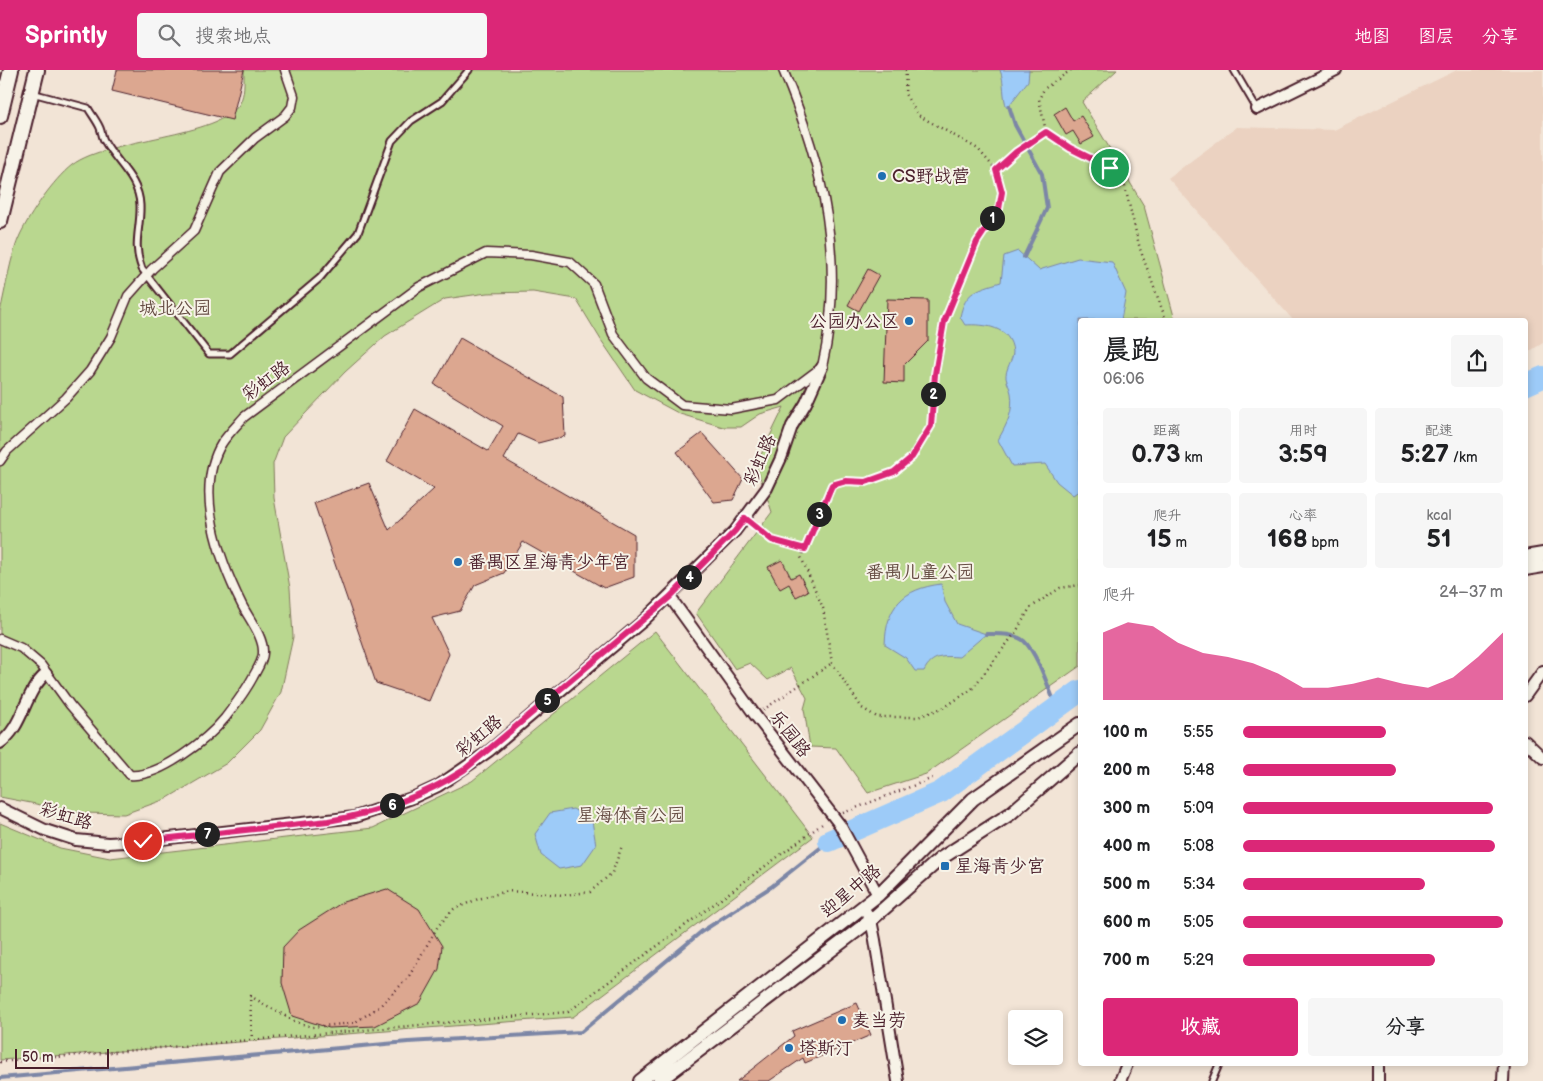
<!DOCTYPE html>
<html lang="zh">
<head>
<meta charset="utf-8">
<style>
	:root { --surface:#fff; --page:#f6f6f6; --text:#202124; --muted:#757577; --accent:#db2777 }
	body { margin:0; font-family:"Balsamiq Sans","LXGW WenKai TC",sans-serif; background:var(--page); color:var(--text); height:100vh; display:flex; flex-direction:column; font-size:19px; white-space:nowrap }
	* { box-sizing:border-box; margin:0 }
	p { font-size:16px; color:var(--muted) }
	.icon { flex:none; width:28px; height:28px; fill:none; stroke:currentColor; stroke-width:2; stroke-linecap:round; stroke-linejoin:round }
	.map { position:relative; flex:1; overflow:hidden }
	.details { position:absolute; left:1078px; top:248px; width:450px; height:748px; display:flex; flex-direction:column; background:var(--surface); border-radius:5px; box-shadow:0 2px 8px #0003 }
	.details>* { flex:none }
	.fabs { position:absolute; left:1008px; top:940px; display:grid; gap:10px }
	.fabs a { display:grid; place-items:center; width:55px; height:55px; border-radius:5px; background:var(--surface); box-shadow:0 2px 8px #0003; font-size:25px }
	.scale { position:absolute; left:15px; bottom:12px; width:94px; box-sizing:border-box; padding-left:5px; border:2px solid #4a1f2b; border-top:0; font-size:14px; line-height:18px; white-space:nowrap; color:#4a1f2b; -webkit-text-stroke:4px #f7f3e8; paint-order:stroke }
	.pin { position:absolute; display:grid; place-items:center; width:42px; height:42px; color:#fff; margin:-21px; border:2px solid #fff; border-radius:50%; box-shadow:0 1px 5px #0007 }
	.km { position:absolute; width:25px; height:25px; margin:-12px; border-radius:50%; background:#222; color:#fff; font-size:14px; line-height:25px; text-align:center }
	.round { display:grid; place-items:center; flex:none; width:52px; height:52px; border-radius:5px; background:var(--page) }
	.head { display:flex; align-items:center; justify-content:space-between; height:85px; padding:0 25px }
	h1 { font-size:28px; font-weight:700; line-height:38px }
	.stats { display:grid; grid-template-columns:repeat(3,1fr); gap:8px; height:85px; padding:5px 25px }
	.stats div { display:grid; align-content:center; border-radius:5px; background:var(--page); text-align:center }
	.stats b { font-size:25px; font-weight:700 }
	.stats small { font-size:14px; font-weight:400 }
	.stats p { font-size:14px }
	.chart { height:140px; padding:10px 25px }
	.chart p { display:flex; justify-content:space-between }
	.chart svg { width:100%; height:90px; margin-top:5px; fill:var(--accent); opacity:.7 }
	.primary-button { display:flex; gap:10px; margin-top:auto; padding:10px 25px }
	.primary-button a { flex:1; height:58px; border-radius:5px; background:var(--accent); color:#fff; font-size:20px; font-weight:700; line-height:58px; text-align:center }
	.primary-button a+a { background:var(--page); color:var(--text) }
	ul { padding:0 25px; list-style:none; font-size:16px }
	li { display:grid; grid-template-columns:80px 60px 1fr; align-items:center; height:38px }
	li i { height:12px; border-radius:6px; background:var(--accent) }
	header { display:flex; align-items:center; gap:30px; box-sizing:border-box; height:70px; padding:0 25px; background:var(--accent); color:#fff }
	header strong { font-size:24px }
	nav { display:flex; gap:28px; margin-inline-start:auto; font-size:18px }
	.search { width:350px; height:45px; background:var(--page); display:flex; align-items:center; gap:12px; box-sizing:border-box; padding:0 18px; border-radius:5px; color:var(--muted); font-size:19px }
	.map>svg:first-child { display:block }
	.built { fill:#ebd2c1 }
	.green { fill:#b9d78f; stroke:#827b5d }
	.water { fill:#9dcbf8; stroke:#7c86a6 }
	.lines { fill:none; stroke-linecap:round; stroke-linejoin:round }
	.stream { stroke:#7c86a6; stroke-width:4 }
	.river { stroke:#9dcbf8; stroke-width:22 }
	.building { fill:#dca790; stroke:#4a1f2b }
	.service-casing { stroke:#4a1f2b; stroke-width:9 }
	.pedestrian-casing { stroke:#4a1f2b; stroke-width:11 }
	.minor-casing { stroke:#4a1f2b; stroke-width:14 }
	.tertiary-casing { stroke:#4a1f2b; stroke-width:16 }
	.secondary-casing { stroke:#4a1f2b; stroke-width:18 }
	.path { stroke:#4a1f2b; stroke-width:2.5; stroke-dasharray:1 4; stroke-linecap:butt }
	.service { stroke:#f7f3e8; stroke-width:5 }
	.pedestrian { stroke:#f7f3e8; stroke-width:8 }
	.minor { stroke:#f7f3e8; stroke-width:10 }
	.tertiary { stroke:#f7f3e8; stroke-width:12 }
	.secondary { stroke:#f7f3e8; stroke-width:14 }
	.route-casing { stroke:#fff; stroke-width:10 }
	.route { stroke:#db2777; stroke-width:6 }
	.poi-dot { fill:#1f6fb2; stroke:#f7f3e8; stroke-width:2 }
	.labels { text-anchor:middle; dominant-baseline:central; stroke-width:4; stroke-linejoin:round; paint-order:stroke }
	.poi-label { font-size:18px; fill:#4a1f2b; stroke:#f7f3e8; text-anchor:start }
	.park-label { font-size:18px; fill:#664d44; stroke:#f7f3e8 }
	.street-label { font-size:18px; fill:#4a1f2b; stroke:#f7f3e8 }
</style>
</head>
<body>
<header>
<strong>Sprintly</strong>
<div class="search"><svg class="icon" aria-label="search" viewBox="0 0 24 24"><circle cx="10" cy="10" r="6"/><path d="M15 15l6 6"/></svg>搜索地点</div>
<nav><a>地图</a><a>图层</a><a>分享</a></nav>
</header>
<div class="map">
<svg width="1543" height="1011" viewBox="0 0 1543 1011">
	<rect width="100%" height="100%" fill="#f2e4d6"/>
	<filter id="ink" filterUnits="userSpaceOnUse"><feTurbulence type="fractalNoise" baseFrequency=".02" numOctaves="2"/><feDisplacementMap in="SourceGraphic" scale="10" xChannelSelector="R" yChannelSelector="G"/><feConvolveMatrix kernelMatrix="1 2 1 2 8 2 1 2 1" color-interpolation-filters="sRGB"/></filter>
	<g filter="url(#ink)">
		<path class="built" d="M1457,0H1543V273L1525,284V250H1293L1168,108L1237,57L1334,60Z"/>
		<path class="green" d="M244,0H1117L1082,32L1144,136L1175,250H1080V596L926,704L868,723L836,678L810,677L804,639L807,628L791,598L768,610L750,593L735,599L696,543L772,442L756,395L784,337L760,344L741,357H723L680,344L635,320L601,270L576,229L533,222L487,223L445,229L385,266L345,302L283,367L273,394L274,428L290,518L293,567L281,622L260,660L227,693L166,729L124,744L82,743L0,727V242C5,222 11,183 20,165C30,144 53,110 72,95C109,67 221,68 240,33C245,23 244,12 244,0Z
			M655,561L813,767L573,947L0,990V753L60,778L110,788L373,758L472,711Z"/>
		<path class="water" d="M1000,0H1029L1028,11L1007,38C1002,26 1005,13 1000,0Z
			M1018,181L1039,200L1078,188L1112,192L1126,223L1121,250H1080V420L1073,425L1057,412L1045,394L1012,396L998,370C1007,354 1014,341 1011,323C1010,318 1007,313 1006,308C1005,299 1013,290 1013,282C1011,256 984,254 965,255L960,247C965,221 978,219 1001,212L1004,186Z
			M941,514L945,532L957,554L986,564L959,587C943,586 932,585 924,601H915L906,588L885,575C886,536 903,519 941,514Z
			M573,739L592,751L596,775L582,795L559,799L541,785L535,764L550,743Z"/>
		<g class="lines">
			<path class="stream" d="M1009,36L1015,55L1042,104L1047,138L1024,187
				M986,564C998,564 1014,563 1024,571C1038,584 1049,620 1057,638
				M0,1008L408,972L581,962L701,862L771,817L829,771"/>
			<path class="river" d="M1525,315L1543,307
				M829,771L941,722L1080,621"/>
		</g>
		<path class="building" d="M117,0H244L232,50L112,21Z
			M1065,37L1073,51L1081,46L1094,67L1081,74L1073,61L1066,65L1054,44Z
			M868,199L879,205L859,241L848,235Z
			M887,229L928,230V271L904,295V313L884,312Z
			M460,268L563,327L565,366L538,373L518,364L504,389L634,464V507L604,518L523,472L504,503L475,515L460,541L432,548L449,584L429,631L376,613L314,433L369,413L389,460L434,419L387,391L415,339L488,381L503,356L434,314Z
			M702,363L743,409L733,430L714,432L677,382Z
			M782,490L791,508L799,504L808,521L796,527L789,514L780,519L768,497Z
			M387,819L419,839L442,876L439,899L420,933L375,956L329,958L292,946L282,913L283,877L299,860L343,832Z
			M857,933L871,965L805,993L803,988L769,1011H737L794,966L792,961Z"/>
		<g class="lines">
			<g class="service-casing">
				<path id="service" d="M1234,0L1257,39
					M32,23L88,38C92,45 97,51 100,58C102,63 102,68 105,72C117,93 139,109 140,135C141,159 132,173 142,199L209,284H230L320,208L358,163L392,71L411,51L442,31L469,0
					M1212,1011L1220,992"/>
			</g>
			<g class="pedestrian-casing">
				<path id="pedestrian" d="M0,391L7,381L66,328L90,301L111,267L128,226L152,199L194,161L220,102L255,68L285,46L292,37L294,26L285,0
					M0,569L21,578L41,595L70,635L130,705C159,708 208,669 225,648C235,635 245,622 253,607C256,601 263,591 263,583C264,567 249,549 242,535C220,491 193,420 222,373C228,364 237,355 244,347L419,217L486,183L531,185L570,192L594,214L613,264L646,308L682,335L731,339L778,330L822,297C846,194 824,96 783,0"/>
			</g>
			<g class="minor-casing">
				<path id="minor" d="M1257,39L1336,0
					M670,527L755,645L840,755L878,825
					M1525,626L1543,601
					M1525,671L1543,688
					M0,673C24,656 24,622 46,604
					M0,738L45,760L76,770L108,773L143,771L355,747L412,728L438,716L489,681L643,551L735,461L767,418L781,388L792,356L806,333L822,297
					M863,837L871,850L875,870L898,1011
					M1120,1011L1128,992
					M1378,1011V992
					M1503,1011L1504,992"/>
			</g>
			<g class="tertiary-casing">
				<path id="tertiary" d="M1525,487L1543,484
					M1525,499L1543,496
					M640,1011L878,825L973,729L1080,654
					M659,1011L871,850L940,789L1010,744L1080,683"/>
			</g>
			<g class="secondary-casing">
				<path id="secondary" d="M0,46L11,0
					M0,151L37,0"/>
			</g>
			<path class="path" d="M906,0L905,24L918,45L978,79L996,100L1002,122L999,139L977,172L944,252L935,304L931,356L912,387L894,402L867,413L847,411L832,415L801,487L823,538L832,593L862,638L877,647H918L945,637L972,619L1016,562L1030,538L1060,518L1080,515
				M1071,0L1044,19L1039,29L1046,62L1070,78L1110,98L1125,117L1140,179L1166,250
				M996,100L1016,82L1046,62
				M753,454L772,470L805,479
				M763,640L832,593
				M843,743L933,708
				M252,971L250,926L296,952L312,957L354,953L379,937L408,908L438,856L454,839L478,829L508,821L563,825L590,822L612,803L622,776
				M0,992L568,942L825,752"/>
			<use href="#service" class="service"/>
			<use href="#pedestrian" class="pedestrian"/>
			<use href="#minor" class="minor"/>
			<use href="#tertiary" class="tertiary"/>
			<use href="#secondary" class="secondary"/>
		</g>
	</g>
	<g class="lines" filter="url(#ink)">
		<g class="route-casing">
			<path id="route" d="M143,771L328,751C377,743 422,727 464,700L670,527L735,461L745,448L772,470L805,479L832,415L846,411L866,412L894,402L912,387L931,356L935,304L944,252L977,172L999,139L1002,122L996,100L1016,82L1046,62L1070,78L1110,98"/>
		</g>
		<use href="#route" class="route"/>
	</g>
	<g class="poi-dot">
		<circle cx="882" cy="106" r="5"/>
		<circle cx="909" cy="251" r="5"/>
		<circle cx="458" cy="492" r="5"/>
		<rect x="940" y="791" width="10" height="10" rx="2.5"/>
		<circle cx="842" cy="950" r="5"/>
		<circle cx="789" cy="978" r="5"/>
	</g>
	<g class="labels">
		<g class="poi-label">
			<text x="892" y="106">CS野战营</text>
			<text x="899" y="251" text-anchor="end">公园办公区</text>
			<text x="468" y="492">番禺区星海青少年宫</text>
			<text x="955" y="796">星海青少宫</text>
			<text x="852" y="950">麦当劳</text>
			<text x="799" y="978">塔斯汀</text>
		</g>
		<g class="park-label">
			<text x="175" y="238">城北公园</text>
			<text x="920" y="502">番禺儿童公园</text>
			<text x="631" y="745">星海体育公园</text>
		</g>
		<g class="street-label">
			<text transform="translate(266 311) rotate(-36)">彩虹路</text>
			<text transform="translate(760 390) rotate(-66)">彩虹路</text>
			<text transform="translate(790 664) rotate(52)">乐园路</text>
			<text transform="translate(479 666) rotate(-40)">彩虹路</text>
			<text transform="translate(66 746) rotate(17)">彩虹路</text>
			<text transform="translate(851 821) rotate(-40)">迎星中路</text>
		</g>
	</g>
</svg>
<div class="fabs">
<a><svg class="icon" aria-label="layers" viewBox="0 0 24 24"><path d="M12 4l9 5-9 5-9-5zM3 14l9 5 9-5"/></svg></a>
</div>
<div class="scale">50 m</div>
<div class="pin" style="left:1110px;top:98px;background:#1e9e55"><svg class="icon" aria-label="arrive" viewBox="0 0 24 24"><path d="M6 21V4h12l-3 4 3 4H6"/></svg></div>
<div class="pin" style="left:143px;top:771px;background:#d93025"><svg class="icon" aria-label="check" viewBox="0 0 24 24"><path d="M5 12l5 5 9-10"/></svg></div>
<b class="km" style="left:992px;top:148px">1</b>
<b class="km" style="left:933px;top:324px">2</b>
<b class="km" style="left:819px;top:444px">3</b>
<b class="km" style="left:689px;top:507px">4</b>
<b class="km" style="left:547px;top:630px">5</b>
<b class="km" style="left:392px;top:735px">6</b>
<b class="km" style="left:207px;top:764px">7</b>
<section class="details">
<div class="head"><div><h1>晨跑</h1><p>06:06</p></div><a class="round"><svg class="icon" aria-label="share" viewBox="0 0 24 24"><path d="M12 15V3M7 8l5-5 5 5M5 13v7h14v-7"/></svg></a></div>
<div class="stats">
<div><p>距离</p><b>0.73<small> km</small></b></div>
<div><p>用时</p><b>3:59</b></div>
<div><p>配速</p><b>5:27<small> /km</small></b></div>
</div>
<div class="stats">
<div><p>爬升</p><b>15<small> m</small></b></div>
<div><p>心率</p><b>168<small> bpm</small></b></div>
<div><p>kcal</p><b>51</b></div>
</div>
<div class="chart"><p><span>爬升</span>24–37 m</p>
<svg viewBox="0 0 160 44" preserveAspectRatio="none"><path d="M0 44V11L10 6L20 8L30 16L40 21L50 23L60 26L70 31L80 38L90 38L100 36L110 33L120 36L130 38L140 33L150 23L160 11V44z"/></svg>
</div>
<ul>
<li><b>100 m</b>5:55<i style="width:55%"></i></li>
<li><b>200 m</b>5:48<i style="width:59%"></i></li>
<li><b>300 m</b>5:09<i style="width:96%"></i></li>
<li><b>400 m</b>5:08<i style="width:97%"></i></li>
<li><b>500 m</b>5:34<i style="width:70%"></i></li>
<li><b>600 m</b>5:05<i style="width:100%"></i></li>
<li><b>700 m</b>5:29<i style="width:74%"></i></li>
</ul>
<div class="primary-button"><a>收藏</a><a>分享</a></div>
</section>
</div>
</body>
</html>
